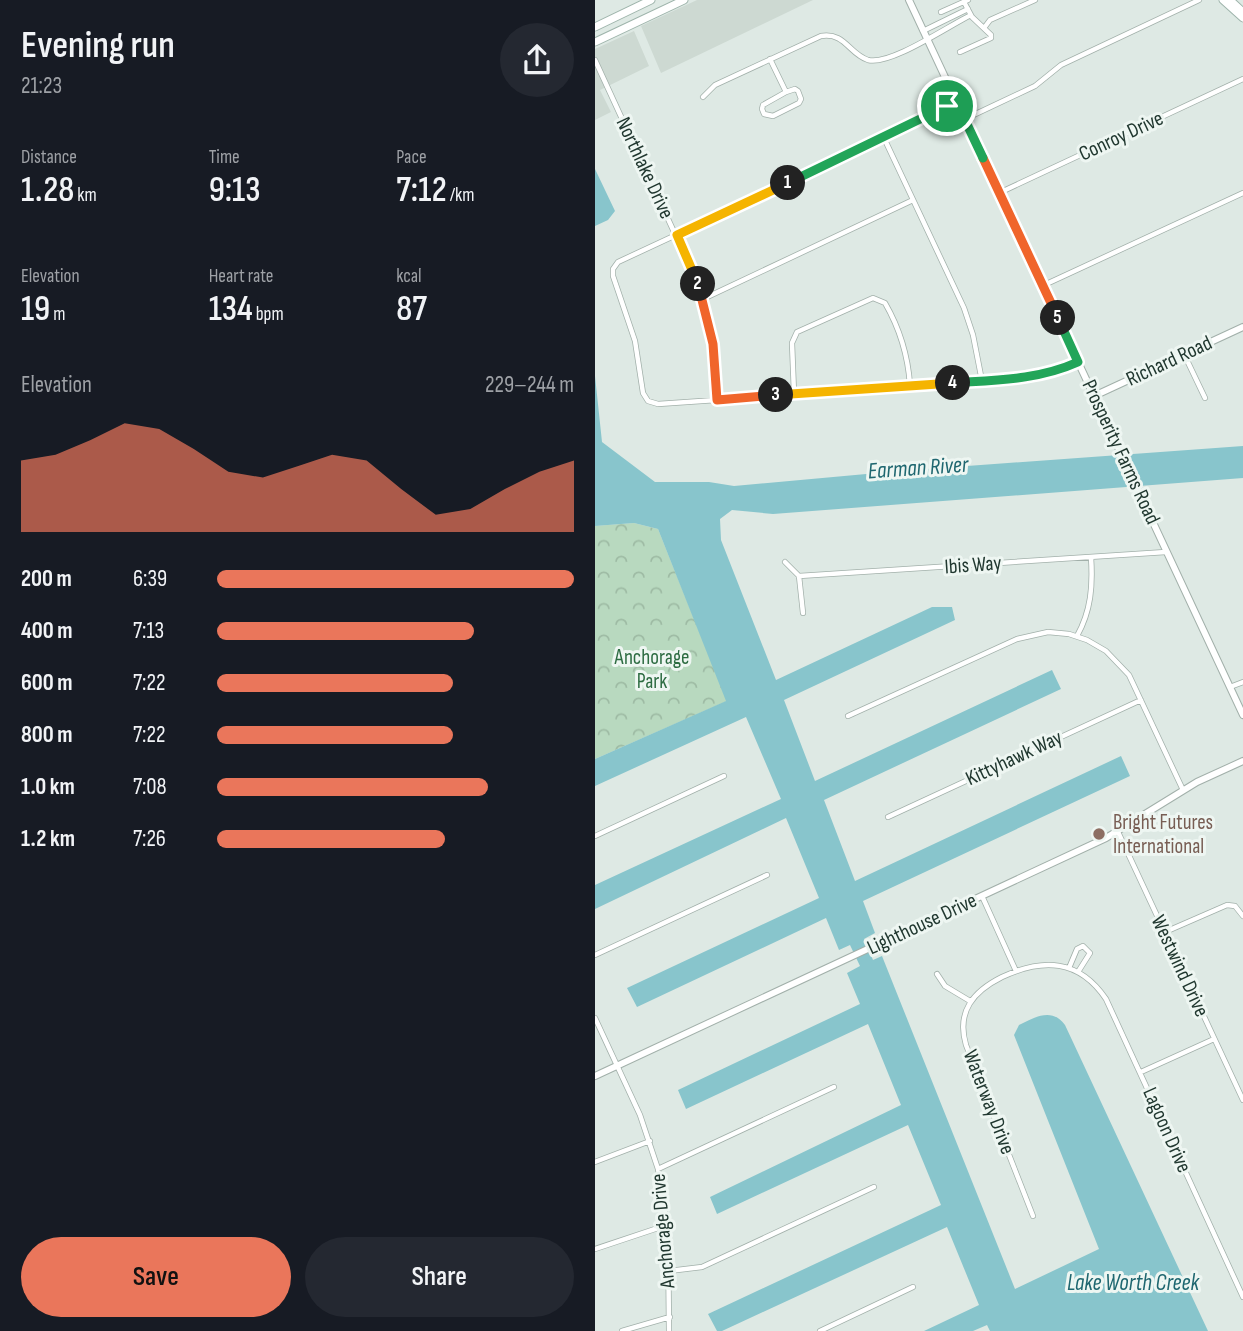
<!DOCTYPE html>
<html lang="en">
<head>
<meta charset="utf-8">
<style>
	:root { --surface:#171b24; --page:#242831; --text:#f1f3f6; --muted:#9ea1a6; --accent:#ea765b }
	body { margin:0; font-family:"Sofia Sans Condensed",sans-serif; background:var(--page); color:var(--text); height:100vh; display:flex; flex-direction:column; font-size:26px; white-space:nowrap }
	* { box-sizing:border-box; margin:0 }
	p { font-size:23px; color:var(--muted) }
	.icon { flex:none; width:38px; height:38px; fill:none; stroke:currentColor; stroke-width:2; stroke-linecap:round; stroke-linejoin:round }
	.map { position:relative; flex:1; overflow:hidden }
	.panel { display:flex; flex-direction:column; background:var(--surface); width:595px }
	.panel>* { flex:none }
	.pin { position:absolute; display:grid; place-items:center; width:60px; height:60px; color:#fff; margin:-30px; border:4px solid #fff; border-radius:50%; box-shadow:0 2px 7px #0007 }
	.km { position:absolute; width:35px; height:35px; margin:-18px; border-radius:50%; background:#222; color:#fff; font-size:19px; line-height:35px; text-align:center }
	.round { display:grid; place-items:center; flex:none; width:74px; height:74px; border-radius:37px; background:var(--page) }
	.summary { display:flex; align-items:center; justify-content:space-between; height:119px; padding:0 21px }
	h1 { font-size:38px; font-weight:600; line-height:52px }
	.stats { display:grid; grid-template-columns:repeat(3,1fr); gap:10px; height:119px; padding:7px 21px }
	.stats div { display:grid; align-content:center }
	.stats b { font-size:35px; font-weight:600 }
	.stats small { font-size:19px; font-weight:400 }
	.stats p { font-size:19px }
	.chart { height:196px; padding:14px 21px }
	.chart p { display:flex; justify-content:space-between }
	.chart svg { width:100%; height:126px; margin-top:7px; fill:var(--accent); opacity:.7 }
	.primary-button { display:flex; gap:14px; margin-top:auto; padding:14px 21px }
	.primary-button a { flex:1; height:80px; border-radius:42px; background:var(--accent); color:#111; font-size:28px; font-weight:600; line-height:80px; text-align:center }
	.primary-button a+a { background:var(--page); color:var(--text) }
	ul { padding:0 21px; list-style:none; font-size:23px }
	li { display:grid; grid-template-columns:112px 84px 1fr; align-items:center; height:52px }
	li i { height:18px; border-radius:9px; background:var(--accent) }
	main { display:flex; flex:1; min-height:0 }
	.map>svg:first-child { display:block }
	.built { fill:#cdd9d2 }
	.forest { fill:url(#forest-crowns) }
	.water { fill:#88c5cc }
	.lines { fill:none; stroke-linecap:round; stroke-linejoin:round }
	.minor-casing { stroke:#a2b0aa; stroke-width:6 }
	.tertiary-casing { stroke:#a2b0aa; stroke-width:8 }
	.secondary-casing { stroke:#9eb4ab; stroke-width:9 }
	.minor { stroke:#fff; stroke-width:4.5 }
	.tertiary { stroke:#fff; stroke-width:6 }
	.secondary { stroke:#fff; stroke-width:7 }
	.split-1-casing { stroke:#fff; stroke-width:14 }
	.split-2-casing { stroke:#fff; stroke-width:14 }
	.split-3-casing { stroke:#fff; stroke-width:14 }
	.split-4-casing { stroke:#fff; stroke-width:14 }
	.split-5-casing { stroke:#fff; stroke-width:14 }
	.split-6-casing { stroke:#fff; stroke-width:14 }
	.split-7-casing { stroke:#fff; stroke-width:14 }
	.split-1 { stroke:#22a559; stroke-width:9 }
	.split-2 { stroke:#f5b400; stroke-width:9 }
	.split-3 { stroke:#f0652b; stroke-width:9 }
	.split-4 { stroke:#f5b400; stroke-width:9 }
	.split-5 { stroke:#22a559; stroke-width:9 }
	.split-6 { stroke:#f0652b; stroke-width:9 }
	.split-7 { stroke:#22a559; stroke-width:9 }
	.education-dot { fill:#8d6e63; stroke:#eef6f2; stroke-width:2.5 }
	.labels { text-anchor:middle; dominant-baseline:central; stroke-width:6; stroke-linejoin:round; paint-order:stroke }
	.street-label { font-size:21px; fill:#213830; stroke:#eef6f2 }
	.park-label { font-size:21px; fill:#2d6c42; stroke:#eef6f2 }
	.education-label { font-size:21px; fill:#785e54; stroke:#eef6f2; text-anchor:start }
	.water-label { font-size:23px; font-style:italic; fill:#1f6770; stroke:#eef6f2 }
</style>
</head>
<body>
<main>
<section class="panel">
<div class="summary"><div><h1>Evening run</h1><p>21:23</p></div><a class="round"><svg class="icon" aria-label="share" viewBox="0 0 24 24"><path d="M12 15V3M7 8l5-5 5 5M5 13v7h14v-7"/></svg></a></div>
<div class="stats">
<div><p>Distance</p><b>1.28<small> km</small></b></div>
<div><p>Time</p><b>9:13</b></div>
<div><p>Pace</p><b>7:12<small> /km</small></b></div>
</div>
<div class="stats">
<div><p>Elevation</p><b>19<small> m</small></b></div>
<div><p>Heart rate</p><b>134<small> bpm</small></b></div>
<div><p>kcal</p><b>87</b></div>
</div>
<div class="chart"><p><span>Elevation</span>229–244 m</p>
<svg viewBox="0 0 160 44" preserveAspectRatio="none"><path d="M0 44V19L10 17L20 12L30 6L40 8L50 15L60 23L70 25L80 21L90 17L100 19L110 29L120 38L130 36L140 29L150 23L160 19V44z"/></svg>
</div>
<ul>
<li><b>200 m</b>6:39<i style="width:100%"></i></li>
<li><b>400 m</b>7:13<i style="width:72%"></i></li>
<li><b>600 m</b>7:22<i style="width:66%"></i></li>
<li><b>800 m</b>7:22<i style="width:66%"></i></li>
<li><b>1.0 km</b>7:08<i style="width:76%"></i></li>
<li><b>1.2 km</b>7:26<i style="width:64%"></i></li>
</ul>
<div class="primary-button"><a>Save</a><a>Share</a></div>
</section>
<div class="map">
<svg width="648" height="1331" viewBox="0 0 648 1331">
	<defs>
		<pattern id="forest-crowns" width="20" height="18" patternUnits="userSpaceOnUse" patternTransform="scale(1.75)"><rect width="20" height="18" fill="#b8d9bf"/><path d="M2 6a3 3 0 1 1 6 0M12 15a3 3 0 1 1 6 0" fill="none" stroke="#9ebba4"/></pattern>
	</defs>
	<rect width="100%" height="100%" fill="#dee9e4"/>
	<path class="built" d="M102,0H218L66,73L46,26Z
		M39,31L54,66L5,90L16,112L0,120V49Z"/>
	<path class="forest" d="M39,523L63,529L132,701L0,759V526Z"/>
	<path class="water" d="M0,169L20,211L13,220L0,226Z
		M0,376L7,442L60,482H114L139,486L304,471L648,446V478L178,514L137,510L125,519L126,540L181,680L337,607H357L360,620L189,700L220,781L457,670L466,689L229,800L260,881L526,756L535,776L268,901L280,933L269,939L278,960L287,956L420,1289L504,1249L419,1035L424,1025C440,1017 457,1007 470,1025L613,1331H395L392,1325L378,1331H329L384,1305L352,1227L127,1331H122L113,1314L346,1205L313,1125L122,1214L115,1197L306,1105L273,1024L91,1109L83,1090L265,1004L252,973L265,966L255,945L244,950L231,918L42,1007L32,988L224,898L191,818L0,909V885L186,799L151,717L0,786V759L131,701L63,529L39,523L0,526Z"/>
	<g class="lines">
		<g class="minor-casing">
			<path id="minor" d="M346,12L373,0
				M389,28L395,20L440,0
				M328,31L373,9
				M365,52L396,38V35L377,17L369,2
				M175,59L191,92L168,105L167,109L169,114L178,116L204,103L206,99L203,91L200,89L191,92
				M0,60L102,282L118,344L122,400
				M108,97L120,85L226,36C250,32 254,54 273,60C295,66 353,26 376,15
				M361,101L289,138L23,262L18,269V276L40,341L48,393L53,401L63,404L418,380L450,375L483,362
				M370,119L440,86L466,65L604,0
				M289,138L369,308L378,335L387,381
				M404,193L648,79
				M447,286L648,193
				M108,299L318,200
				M589,354L610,398
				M199,393L197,343L202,332L278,298L290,303C305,329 313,356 315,385
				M190,562L204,576L571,552
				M204,576L208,613
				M482,636C496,611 498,586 496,557
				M635,687L648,682
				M253,716L422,639L453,632L474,634L492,640L511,651L534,675L588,790
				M293,817L546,700
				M523,832L648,1100
				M0,836L129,776
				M387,896L421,971
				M570,932L632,905L640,906L648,916
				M0,955L172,875
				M474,968L482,949L488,946L495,953L483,972
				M342,974L350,986L375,1001
				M0,1018L45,1115L63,1169L73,1231L74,1331
				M546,1072L619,1039
				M0,1162L55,1141
				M63,1169L239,1087
				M438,1216L371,1045C361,1011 379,991 407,977C448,958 484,959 511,999L648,1297
				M0,1249L72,1225
				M74,1271L107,1267L279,1187
				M27,1331L75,1317
				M225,1331L318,1287"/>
		</g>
		<g class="tertiary-casing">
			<path id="tertiary" d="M314,0L648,715
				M499,396L648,327
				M0,1076L511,838L602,782L648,761"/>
		</g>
		<g class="secondary-casing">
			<path id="secondary" d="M628,0L648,18
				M635,0L648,12
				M0,27L56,0
				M0,42L89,0"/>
		</g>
		<use href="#minor" class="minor"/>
		<use href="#tertiary" class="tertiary"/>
		<use href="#secondary" class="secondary"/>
	</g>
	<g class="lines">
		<g class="split-1-casing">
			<path id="split-1" d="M193,183L352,106"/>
		</g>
		<g class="split-2-casing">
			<path id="split-2" d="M103,284L82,235L193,183"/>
		</g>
		<g class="split-3-casing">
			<path id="split-3" d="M103,284L118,344L122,400L181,395"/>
		</g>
		<g class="split-4-casing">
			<path id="split-4" d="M181,395L358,383"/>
		</g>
		<g class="split-5-casing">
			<path id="split-5" d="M358,383C401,380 443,380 483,362L463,318"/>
		</g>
		<g class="split-6-casing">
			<path id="split-6" d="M388,158L463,318"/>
		</g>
		<g class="split-7-casing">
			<path id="split-7" d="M352,106L361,101L388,158"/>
		</g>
		<use href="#split-1" class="split-1"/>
		<use href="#split-2" class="split-2"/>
		<use href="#split-3" class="split-3"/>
		<use href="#split-4" class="split-4"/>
		<use href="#split-5" class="split-5"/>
		<use href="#split-6" class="split-6"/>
		<use href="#split-7" class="split-7"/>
	</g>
	<circle class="education-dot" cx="504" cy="834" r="7"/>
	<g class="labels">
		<g class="street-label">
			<text transform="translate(526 136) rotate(-25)">Conroy Drive</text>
			<text transform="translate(50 168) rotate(65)">Northlake Drive</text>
			<text transform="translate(574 361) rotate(-25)">Richard Road</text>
			<text transform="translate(526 452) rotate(65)">Prosperity Farms Road</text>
			<text transform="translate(378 565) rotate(-4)">Ibis Way</text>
			<text transform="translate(419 758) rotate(-25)">Kittyhawk Way</text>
			<text transform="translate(327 924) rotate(-25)">Lighthouse Drive</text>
			<text transform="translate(585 966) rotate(65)">Westwind Drive</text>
			<text transform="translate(394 1102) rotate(69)">Waterway Drive</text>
			<text transform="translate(572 1130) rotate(66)">Lagoon Drive</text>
			<text transform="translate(68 1231) rotate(-95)">Anchorage Drive</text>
		</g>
		<g class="park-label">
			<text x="57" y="657">Anchorage<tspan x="57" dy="24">Park</tspan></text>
		</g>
		<g class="education-label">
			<text x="518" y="822">Bright Futures<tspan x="518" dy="24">International</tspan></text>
		</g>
		<g class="water-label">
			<text transform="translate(323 468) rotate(-4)">Earman River</text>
			<text x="538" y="1283">Lake Worth Creek</text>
		</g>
	</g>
</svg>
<div class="pin" style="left:352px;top:106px;background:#1e9e55"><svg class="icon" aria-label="arrive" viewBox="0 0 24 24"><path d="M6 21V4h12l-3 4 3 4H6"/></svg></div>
<b class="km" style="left:193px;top:183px">1</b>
<b class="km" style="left:103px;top:284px">2</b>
<b class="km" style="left:181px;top:395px">3</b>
<b class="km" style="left:358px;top:383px">4</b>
<b class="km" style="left:463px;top:318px">5</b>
</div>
</main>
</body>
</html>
